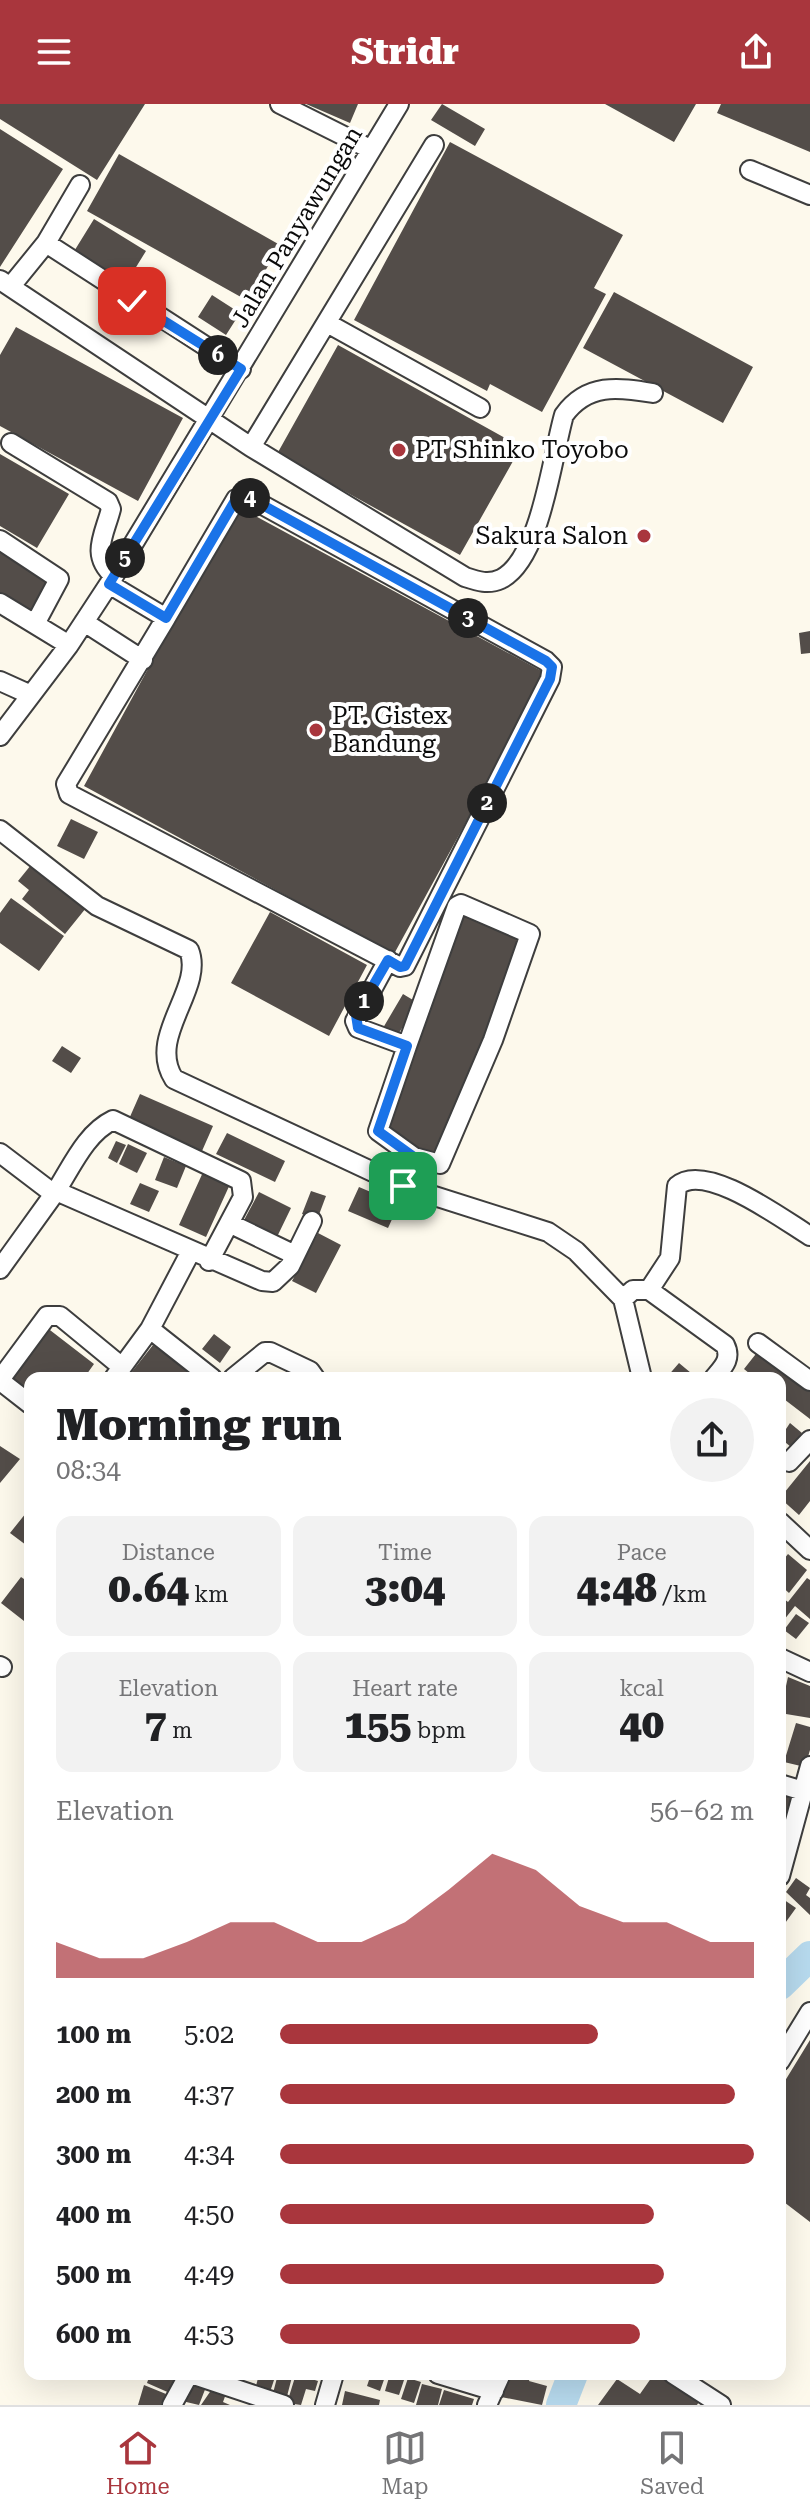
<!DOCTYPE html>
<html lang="en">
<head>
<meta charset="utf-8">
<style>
	:root { --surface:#fff; --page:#f2f2f2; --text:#202124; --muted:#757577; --line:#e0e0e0; --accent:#a9363d }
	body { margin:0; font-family:"Roboto Serif",serif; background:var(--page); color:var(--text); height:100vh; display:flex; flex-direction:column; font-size:30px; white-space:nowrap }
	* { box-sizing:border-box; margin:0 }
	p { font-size:26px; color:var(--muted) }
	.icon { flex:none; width:44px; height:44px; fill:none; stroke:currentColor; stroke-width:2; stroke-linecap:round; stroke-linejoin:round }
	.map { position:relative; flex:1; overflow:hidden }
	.sheet { position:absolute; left:24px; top:1268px; width:762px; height:1008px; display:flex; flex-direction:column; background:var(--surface); border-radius:16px; box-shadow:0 8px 32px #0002 }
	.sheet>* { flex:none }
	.pin { position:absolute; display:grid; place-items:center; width:68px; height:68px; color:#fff; margin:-34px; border-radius:16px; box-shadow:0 4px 12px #0006 }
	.km { position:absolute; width:40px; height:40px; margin:-20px; border-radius:50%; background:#222; color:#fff; font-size:22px; line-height:40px; text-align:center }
	.round { display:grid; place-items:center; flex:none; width:84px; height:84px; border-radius:42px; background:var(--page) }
	.headline { display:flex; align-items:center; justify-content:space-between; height:136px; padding:0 32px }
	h1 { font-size:44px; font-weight:800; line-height:60px }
	.stats { display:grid; grid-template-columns:repeat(3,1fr); gap:12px; height:136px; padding:8px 32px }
	.stats div { display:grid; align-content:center; border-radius:16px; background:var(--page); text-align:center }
	.stats b { font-size:40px; font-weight:800 }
	.stats small { font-size:22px; font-weight:400 }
	.stats p { font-size:22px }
	.chart { height:224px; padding:16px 32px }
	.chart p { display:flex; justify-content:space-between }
	.chart svg { width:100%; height:144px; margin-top:8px; fill:var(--accent); opacity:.7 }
	ul { padding:0 32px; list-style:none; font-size:26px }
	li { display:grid; grid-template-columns:128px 96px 1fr; align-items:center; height:60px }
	li i { height:20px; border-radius:10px; background:var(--accent) }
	header { display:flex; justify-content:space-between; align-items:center; height:104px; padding:0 32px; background:var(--accent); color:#fff; font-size:36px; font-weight:800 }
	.menu { display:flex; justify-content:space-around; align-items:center; height:112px; border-top:2px solid var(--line); background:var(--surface); font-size:22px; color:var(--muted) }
	.menu a { display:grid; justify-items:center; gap:4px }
	.menu .selected { color:var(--accent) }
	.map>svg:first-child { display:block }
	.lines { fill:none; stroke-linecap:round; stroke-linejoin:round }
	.river { stroke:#b7daee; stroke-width:30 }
	.building { fill:#534d49 }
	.minor-casing { stroke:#3e3e3e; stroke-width:22 }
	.minor { stroke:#fff; stroke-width:18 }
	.route-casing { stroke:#fff; stroke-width:16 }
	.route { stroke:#1a73e8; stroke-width:10 }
	.poi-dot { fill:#a9363d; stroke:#fff; stroke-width:3 }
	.labels { text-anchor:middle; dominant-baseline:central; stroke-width:8; stroke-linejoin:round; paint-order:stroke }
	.street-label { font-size:24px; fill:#0b0b0b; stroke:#fff }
	.poi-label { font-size:24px; fill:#0b0b0b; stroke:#fff; text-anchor:start }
</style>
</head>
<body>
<header><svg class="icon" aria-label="menu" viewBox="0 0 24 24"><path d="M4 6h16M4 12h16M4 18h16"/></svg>Stridr<svg class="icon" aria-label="share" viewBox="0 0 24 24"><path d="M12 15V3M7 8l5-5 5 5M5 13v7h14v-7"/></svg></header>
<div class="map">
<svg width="810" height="2301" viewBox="0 0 810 2301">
	<rect width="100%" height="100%" fill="#fdf9ec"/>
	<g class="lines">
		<path class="river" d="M780,1881L810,1852
			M561,2301L573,2270"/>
	</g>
	<path class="building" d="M0,0H145L97,76L0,15Z
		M306,0H358L350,19Z
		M442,0L485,25L475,42L431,16Z
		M605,0H696L674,38Z
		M721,0H810V48L717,9Z
		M0,25L63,65L0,163Z
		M450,38L623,131L594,184L606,190L542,308L490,280L487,287L354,216Z
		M119,50L280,141L248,197L87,107Z
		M94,115L146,147L125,181L73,149Z
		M614,188L753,263L723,319L583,244Z
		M212,191L240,209L226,231L198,213Z
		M16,223L183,314L138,397L0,322V251Z
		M338,241L521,343L460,451L277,350Z
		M0,350L69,390L37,444L0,422Z
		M237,402L547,570L394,850L84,682Z
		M0,444L53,476L32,511L0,492Z
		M810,527V549L801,550L799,529Z
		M71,715L98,728L84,755L57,742Z
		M31,761L86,804L65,830L22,795L29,786L18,777Z
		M11,794L64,832L39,867L0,839V809Z
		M270,808L367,861L329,932L231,879Z
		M464,812L522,834L439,1052L380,1030Z
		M403,890L418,899L397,932L383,924Z
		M62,942L81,954L71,969L52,957Z
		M140,990L213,1022L202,1047L129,1015Z
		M227,1029L285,1057L275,1078L216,1050Z
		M116,1037L126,1041L117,1059L108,1054Z
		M128,1040L147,1049L137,1069L119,1060Z
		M164,1053L186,1062L177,1084L155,1076Z
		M204,1066L231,1078L206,1133L179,1121Z
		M140,1079L159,1087L149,1108L130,1100Z
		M359,1083L399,1100L388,1124L348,1107Z
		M311,1087L326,1092L317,1116L302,1110Z
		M259,1088L291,1104L276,1135L243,1118Z
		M318,1129L341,1141L316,1189L292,1177Z
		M46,1223L94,1260L84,1274H30V1294L7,1275Z
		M214,1230L231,1243L220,1259L202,1245Z
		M153,1241L198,1274H127Z
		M759,1246L810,1286V1315L780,1292V1274H755L744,1265Z
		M679,1259L691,1269L688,1274H666Z
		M790,1319L802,1329L791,1343L780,1334Z
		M0,1342L20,1355L0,1379Z
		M810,1357V1397L799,1411L780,1394Z
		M30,1404V1444L10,1429Z
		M788,1450L807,1466L789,1489L780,1481V1460Z
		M21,1473L30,1479V1509L24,1517L1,1499Z
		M807,1474L810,1476V1515L795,1502L780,1521V1492L788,1498Z
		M796,1510L809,1519L796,1535L784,1526Z
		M788,1573L810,1582V1614L780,1609Z
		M796,1619L810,1623V1646L805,1663L784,1658Z
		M780,1689L797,1693L788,1723L780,1721Z
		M796,1774L810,1784L806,1791L810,1794V1811L786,1788Z
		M780,1793L796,1804L783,1822L780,1820Z
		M810,1936V2118L780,2095V1985Z
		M150,2270H180L172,2290L147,2279Z
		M259,2270H276L269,2291L255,2286Z
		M278,2270L292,2273L286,2296L272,2293Z
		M296,2270L318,2277L315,2287L306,2285L301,2301L287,2299Z
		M371,2270H386L380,2287L367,2282Z
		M390,2270H406L399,2291L385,2287Z
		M508,2270H531L529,2277L547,2282L542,2301L501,2293Z
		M654,2270H662L700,2296L697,2301H598L617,2275L640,2290Z
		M408,2274L421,2278L414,2299L401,2295Z
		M190,2277L206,2283L199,2301L182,2297Z
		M422,2280L442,2285L438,2301H416Z
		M144,2281L166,2290L161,2301H138Z
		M214,2282L227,2287L223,2298L230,2301H201Z
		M444,2286L474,2295L472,2301H439Z
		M345,2287L380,2296L379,2301H342Z"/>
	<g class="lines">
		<g class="minor-casing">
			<path id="minor" d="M280,0L370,45
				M434,41L251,343L465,473C477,477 488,481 501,475C541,455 552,352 564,311C587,279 618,283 653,289
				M750,66L810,91
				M46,139L241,265
				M0,176L251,343
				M11,182L46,139L80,81
				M327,219L480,304
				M11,339L108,398L111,405C104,432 90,451 114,472
				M0,436L59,475L35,520
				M109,480L166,514L236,395L248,393L546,557L552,563L550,575L405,862L400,863L69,690L66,680L166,514
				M0,499L69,541
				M84,518L143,556
				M0,577L31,591
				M0,632L69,541L109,480L399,0
				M0,726L97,802L189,846C205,885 146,932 174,975L403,1082L548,1128L576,1147L623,1195L642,1274
				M388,856L355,917L358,924L407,942L378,1027L414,1053L403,1082
				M407,942L457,802L461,800L530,830L493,936L440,1060L414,1053
				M0,1049L54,1090L56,1087L262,1177L273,1178L290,1162L312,1117
				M56,1087C72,1062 86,1029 113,1016L241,1077L243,1093L209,1157
				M231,1120L295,1151
				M0,1165L54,1090
				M649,1186L670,1154L677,1082C705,1057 782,1115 810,1132
				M623,1195L633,1186H649L725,1241C732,1255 723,1263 714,1274
				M150,1225L212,1274
				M758,1239L810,1277
				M114,1274L150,1225L190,1149
				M233,1274L265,1248H270L310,1267L315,1274
				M30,1300L3,1279L2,1273L47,1212H60L122,1263
				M789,1358L810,1336
				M780,1418L810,1446
				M780,1554L810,1568
				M0,1562L2,1563
				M780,1680L803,1687
				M780,1772L810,1662
				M780,1957L810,1908
				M191,2270L284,2301
				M438,2270L494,2287
				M673,2270L721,2301
				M172,2301L189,2270
				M325,2301L334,2270
				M487,2301L501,2270"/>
		</g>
		<use href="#minor" class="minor"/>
	</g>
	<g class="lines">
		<g class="route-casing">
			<path id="route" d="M132,197L241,265L109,480L166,514L236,395L248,393L546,557L552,563L550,575L405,862L400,863L388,856L356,911L358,924L407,942L378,1027L414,1053L403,1082"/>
		</g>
		<use href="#route" class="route"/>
	</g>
	<g class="poi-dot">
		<circle cx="399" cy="346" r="8"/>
		<circle cx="644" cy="432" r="8"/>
		<circle cx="316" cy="626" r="8"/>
	</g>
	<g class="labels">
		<g class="street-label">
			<text transform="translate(297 123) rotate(-59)">Jalan Panyawungan</text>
		</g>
		<g class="poi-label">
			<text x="415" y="346">PT Shinko Toyobo</text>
			<text x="628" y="432" text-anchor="end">Sakura Salon</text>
			<text x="332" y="612">PT. Gistex<tspan x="332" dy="28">Bandung</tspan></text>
		</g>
	</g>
</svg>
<div class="pin" style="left:403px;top:1082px;background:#1e9e55"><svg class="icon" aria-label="arrive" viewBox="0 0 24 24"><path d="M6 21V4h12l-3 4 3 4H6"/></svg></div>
<div class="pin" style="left:132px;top:197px;background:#d93025"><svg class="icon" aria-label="check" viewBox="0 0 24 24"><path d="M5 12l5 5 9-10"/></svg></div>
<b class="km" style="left:364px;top:897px">1</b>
<b class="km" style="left:487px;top:699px">2</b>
<b class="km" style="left:468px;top:514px">3</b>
<b class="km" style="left:250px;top:394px">4</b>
<b class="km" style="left:125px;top:454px">5</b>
<b class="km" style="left:218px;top:251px">6</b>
<section class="sheet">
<div class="headline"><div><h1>Morning run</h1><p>08:34</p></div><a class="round"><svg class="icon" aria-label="share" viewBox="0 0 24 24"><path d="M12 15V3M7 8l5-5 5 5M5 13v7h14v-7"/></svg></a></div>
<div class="stats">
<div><p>Distance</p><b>0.64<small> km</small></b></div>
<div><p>Time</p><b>3:04</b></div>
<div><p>Pace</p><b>4:48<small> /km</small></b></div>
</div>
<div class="stats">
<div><p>Elevation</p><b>7<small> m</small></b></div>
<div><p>Heart rate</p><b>155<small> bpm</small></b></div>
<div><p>kcal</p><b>40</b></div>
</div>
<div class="chart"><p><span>Elevation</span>56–62 m</p>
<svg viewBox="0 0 160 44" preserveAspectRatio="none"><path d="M0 44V33L10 38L20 38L30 33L40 27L50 27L60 33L70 33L80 27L90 17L100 6L110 11L120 22L130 27L140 27L150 33L160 33V44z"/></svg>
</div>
<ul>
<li><b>100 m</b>5:02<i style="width:67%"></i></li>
<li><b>200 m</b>4:37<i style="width:96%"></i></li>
<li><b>300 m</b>4:34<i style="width:100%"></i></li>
<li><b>400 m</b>4:50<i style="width:79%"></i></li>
<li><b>500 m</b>4:49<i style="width:81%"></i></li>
<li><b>600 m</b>4:53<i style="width:76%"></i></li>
</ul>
</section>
</div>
<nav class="menu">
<a class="selected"><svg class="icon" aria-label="home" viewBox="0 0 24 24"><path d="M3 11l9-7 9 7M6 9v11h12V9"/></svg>Home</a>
<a><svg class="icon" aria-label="map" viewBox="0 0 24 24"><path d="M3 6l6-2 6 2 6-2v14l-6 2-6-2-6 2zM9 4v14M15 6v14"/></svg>Map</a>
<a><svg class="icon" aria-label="saved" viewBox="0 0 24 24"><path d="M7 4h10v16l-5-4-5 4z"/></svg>Saved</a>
</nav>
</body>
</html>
